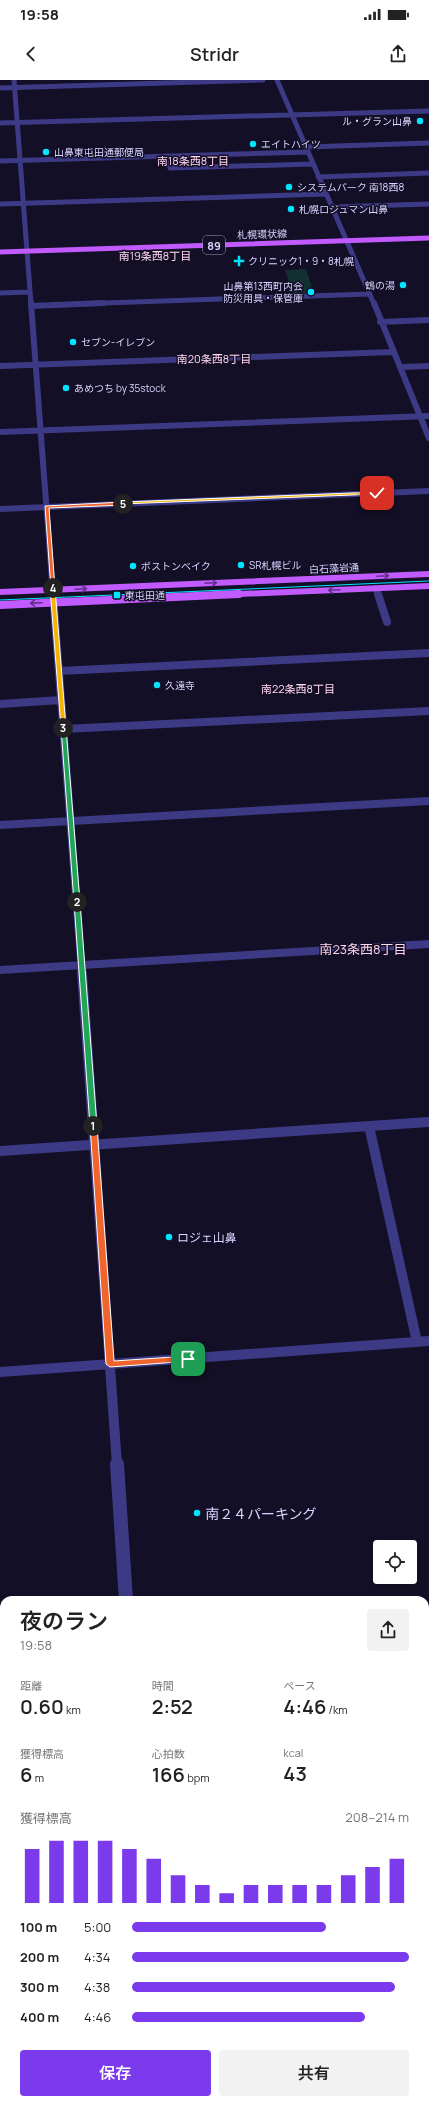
<!DOCTYPE html>
<html lang="ja">
<head>
<meta charset="utf-8">
<style>
	:root { --surface:#fff; --page:#f2f2f2; --text:#222; --muted:#767676; --accent:#7c3aed }
	body { margin:0; font-family:Manrope,"Noto Sans JP",sans-serif; background:var(--page); color:var(--text); height:100vh; display:flex; flex-direction:column; font-size:15px; white-space:nowrap }
	* { box-sizing:border-box; margin:0 }
	p { font-size:13px; color:var(--muted) }
	.icon { flex:none; width:22px; height:22px; fill:none; stroke:currentColor; stroke-width:2; stroke-linecap:round; stroke-linejoin:round }
	.map { position:relative; flex:1; overflow:hidden }
	.drawer { position:absolute; left:0px; top:1516px; width:429px; height:508px; display:flex; flex-direction:column; background:var(--surface); border-radius:12px 12px 0 0; box-shadow:0 2px 6px #0003 }
	.drawer>* { flex:none }
	.fabs { position:absolute; left:373px; top:1460px; display:grid; gap:8px }
	.fabs a { display:grid; place-items:center; width:44px; height:44px; border-radius:4px; background:var(--surface); box-shadow:0 2px 6px #0003; font-size:20px }
	.pin { position:absolute; display:grid; place-items:center; width:34px; height:34px; color:#fff; margin:-17px; border-radius:8px; box-shadow:0 2px 6px #0006 }
	.km { position:absolute; width:20px; height:20px; margin:-10px; border-radius:50%; background:#222; color:#fff; font-size:11px; line-height:20px; text-align:center }
	.round { display:grid; place-items:center; flex:none; width:42px; height:42px; border-radius:4px; background:var(--page) }
	.head { display:flex; align-items:center; justify-content:space-between; height:68px; padding:0 20px }
	h1 { font-size:22px; font-weight:600; line-height:30px }
	.figures { display:grid; grid-template-columns:repeat(3,1fr); gap:6px; height:68px; padding:4px 20px }
	.figures div { display:grid; align-content:center }
	.figures b { font-size:20px; font-weight:600 }
	.figures small { font-size:11px; font-weight:400 }
	.figures p { font-size:11px }
	.chart { height:112px; padding:8px 20px }
	.chart p { display:flex; justify-content:space-between }
	.chart svg { width:100%; height:72px; margin-top:4px; stroke:var(--accent); stroke-width:6 }
	.cta { display:flex; gap:8px; margin-top:auto; padding:8px 20px }
	.cta a { flex:1; height:46px; border-radius:4px; background:var(--accent); color:#fff; font-size:16px; font-weight:600; line-height:46px; text-align:center }
	.cta a+a { background:var(--page); color:var(--text) }
	ul { padding:0 20px; list-style:none; font-size:13px }
	li { display:grid; grid-template-columns:64px 48px 1fr; align-items:center; height:30px }
	li i { height:10px; border-radius:5px; background:var(--accent) }
	.status { display:flex; justify-content:space-between; align-items:center; height:28px; padding:0 20px; background:var(--surface); direction:ltr }
	.status svg { height:11px; fill:currentColor }
	header { display:flex; justify-content:space-between; align-items:center; height:52px; padding:0 20px; background:var(--surface); font-size:18px; font-weight:600 }
	.map>svg:first-child { display:block }
	.green { fill:#12302f }
	.lines { fill:none; stroke-linecap:round; stroke-linejoin:round }
	.minor-far4 { stroke:#3d3a85; stroke-width:5 }
	.minor-far3 { stroke:#3d3a85; stroke-width:6 }
	.minor-far2 { stroke:#3d3a85; stroke-width:8 }
	.minor-far1 { stroke:#3d3a85; stroke-width:10 }
	.minor { stroke:#3d3a85; stroke-width:14 }
	.major-far2 { stroke:#c25bff; stroke-width:5 }
	.major-far1 { stroke:#c25bff; stroke-width:6 }
	.major { stroke:#c25bff; stroke-width:8 }
	.tram { stroke:#00e5ff; stroke-width:1 }
	.oneway { stroke:#623188 }
	.split-1 { fill:#f0652b; stroke:#fff }
	.split-2 { fill:#22a559; stroke:#fff }
	.split-3 { fill:#22a559; stroke:#fff }
	.split-4 { fill:#f5b400; stroke:#fff }
	.split-5 { fill:#f0652b; stroke:#fff }
	.split-6 { fill:#f5b400; stroke:#fff }
	.poi-dot { fill:#00e5ff; stroke:#130f26; stroke-width:1.5 }
	.labels { text-anchor:middle; dominant-baseline:central; stroke-width:3; stroke-linejoin:round; paint-order:stroke }
	.far-poi-label { font-size:10px; fill:#d9d4ff; stroke:#130f26; text-anchor:start }
	.far-street-label { font-size:10px; fill:#d9d4ff; stroke:#130f26 }
	.far-neighbourhood-label { font-size:11px; fill:#ffd6f0; stroke:#130f26 }
	.shield { fill:#130f26; stroke:#9e99be; stroke-width:1 }
	.shield-label { font-size:11px; font-weight:bold; fill:#d9d4ff }
	.poi-label { font-size:12px; fill:#d9d4ff; stroke:#130f26; text-anchor:start }
	.neighbourhood-label { font-size:13px; fill:#ffd6f0; stroke:#130f26 }
	.near-poi-label { font-size:14px; fill:#d9d4ff; stroke:#130f26; text-anchor:start }
</style>
</head>
<body>
<div class="status"><b>19:58</b><svg viewBox="0 0 49 12"><path d="M0 12V9h3v3zM5 12V6h3v6zM10 12V3h3v9zM15 12V0h3v12zM26 1h20v11H26zM47 4h2v5h-2z"/></svg></div>
<header><svg class="icon" aria-label="back" viewBox="0 0 24 24"><path d="M15 5l-7 7 7 7"/></svg>Stridr<svg class="icon" aria-label="share" viewBox="0 0 24 24"><path d="M12 15V3M7 8l5-5 5 5M5 13v7h14v-7"/></svg></header>
<div class="map">
<svg width="429" height="2024" viewBox="0 0 429 2024">
	<rect width="100%" height="100%" fill="#130f26"/>
	<path class="green" d="M306,189L314,213L293,214L285,190Z"/>
	<g class="lines">
		<path class="minor-far4" d="M14,0L31,224
			M277,0L374,224
			M0,8L263,0
			M0,43L429,31
			M306,67L429,63
			M168,76L170,88L313,84
			M0,81L308,72
			M318,97L429,93
			M0,124L326,114
			M331,127L429,124
			M0,213L30,212
			M76,224L368,214"/>
		<path class="minor-far3" d="M31,223L53,515
			M374,223L429,358
			M31,226L104,223
			M380,242L429,240
			M0,286L392,272
			M401,287L429,286
			M0,352L429,336
			M0,429L429,411
			M376,508L378,515"/>
		<path class="minor-far2" d="M53,514L82,894
			M378,514L387,542
			M59,591L429,573
			M0,624L61,620
			M64,649L429,631
			M0,745L429,721
			M0,890L429,864"/>
		<path class="minor-far1" d="M82,893L117,1385
			M369,1046L417,1262
			M0,1071L429,1042
			M0,1292L429,1261"/>
		<path class="minor" d="M117,1384L126,1520
			M425,1538L429,1537
			M0,1574L4,1573
			M425,1898H429
			M0,1952H4
			M159,2020L160,2024"/>
		<path class="major-far2" d="M0,172L429,158"/>
		<path class="major-far1" d="M0,512L429,494
			M216,515L429,506"/>
		<path class="major" d="M0,525L239,514"/>
		<path class="tram" d="M0,520L429,501"/>
	</g>
	<defs><path id="oneway-shaft" d="M-6 0H5M1.5-3L5.5 0L1.5 3" fill="none" stroke-width="1.6" stroke-linecap="round" stroke-linejoin="round"/></defs>
	<g class="oneway">
		<use href="#oneway-shaft" transform="translate(383 496) rotate(-3)"/>
		<use href="#oneway-shaft" transform="translate(211 503) rotate(-3)"/>
		<use href="#oneway-shaft" transform="translate(81 509) rotate(-3)"/>
		<use href="#oneway-shaft" transform="translate(334 510) rotate(177)"/>
		<use href="#oneway-shaft" transform="translate(36 523) rotate(178)"/>
	</g>
	<path class="split-1" d="M93,1044L97,1046L114,1281L188,1276L191,1277V1281L110,1287L106,1284L90,1046Z"/>
	<path class="split-2" d="M77,820L80,822L97,1046L93,1049L90,1046L74,822Z"/>
	<path class="split-3" d="M63,646L66,648L80,822L77,824L74,822L61,648Z"/>
	<path class="split-4" d="M53,507L55,508L66,648L63,649L61,648L50,508Z"/>
	<path class="split-5" d="M123,422L125,425L49,428L55,508L51,509L45,426Z"/>
	<path class="split-6" d="M377,412L378,414L121,424L123,422Z"/>
	<g class="poi-dot">
		<circle cx="420" cy="41" r="4"/>
		<circle cx="253" cy="64" r="4"/>
		<circle cx="46" cy="72" r="4"/>
		<circle cx="289" cy="107" r="4"/>
		<circle cx="291" cy="129" r="4"/>
		<path d="M237 175h4v4h4v4h-4v4h-4v-4h-4v-4h4z"/>
		<circle cx="403" cy="205" r="4"/>
		<circle cx="311" cy="212" r="4"/>
		<circle cx="73" cy="262" r="4"/>
		<circle cx="66" cy="308" r="4"/>
		<circle cx="241" cy="485" r="4"/>
		<circle cx="133" cy="486" r="4"/>
		<rect x="113" y="511" width="8" height="8" rx="2"/>
		<circle cx="157" cy="605" r="4"/>
		<circle cx="169" cy="1157" r="4"/>
		<circle cx="197" cy="1433" r="4"/>
	</g>
	<g class="labels">
		<g class="far-poi-label">
			<text x="412" y="41" text-anchor="end">ル・グラン山鼻</text>
			<text x="261" y="64">エイトハイツ</text>
			<text x="54" y="72">山鼻東屯田通郵便局</text>
			<text x="297" y="107">システムパーク 南18西8</text>
			<text x="299" y="129">札幌ロジュマン山鼻</text>
			<text x="248" y="181">クリニック1・9・8札幌</text>
			<text x="395" y="205" text-anchor="end">鶴の湯</text>
			<text x="303" y="206" text-anchor="end">山鼻第13西町内会<tspan x="303" dy="12">防災用具・保管庫</tspan></text>
			<text x="81" y="262">セブン-イレブン</text>
			<text x="74" y="308">あめつち by 35stock</text>
			<text x="249" y="485">SR札幌ビル</text>
			<text x="141" y="486">ボストンベイク</text>
			<text x="125" y="515">東屯田通</text>
			<text x="165" y="605">久遠寺</text>
		</g>
		<g class="far-street-label">
			<text transform="translate(262 154) rotate(-2)">札幌環状線</text>
			<text transform="translate(334 488) rotate(-3)">白石藻岩通</text>
		</g>
		<g class="far-neighbourhood-label">
			<text x="193" y="80">南18条西8丁目</text>
			<text x="155" y="175">南19条西8丁目</text>
			<text x="214" y="278">南20条西8丁目</text>
			<text x="298" y="608">南22条西8丁目</text>
		</g>
		<rect class="shield" x="203" y="156" width="22" height="18" rx="3"/>
		<g class="shield-label">
			<text x="214" y="165">89</text>
		</g>
		<g class="poi-label">
			<text x="177" y="1157">ロジェ山鼻</text>
		</g>
		<g class="neighbourhood-label">
			<text x="363" y="869">南23条西8丁目</text>
		</g>
		<g class="near-poi-label">
			<text x="205" y="1433">南２４パーキング</text>
		</g>
	</g>
</svg>
<div class="fabs">
<a><svg class="icon" aria-label="locate" viewBox="0 0 24 24"><circle cx="12" cy="12" r="6"/><path d="M12 2v4M12 18v4M2 12h4M18 12h4"/></svg></a>
</div>
<div class="pin" style="left:188px;top:1279px;background:#1e9e55"><svg class="icon" aria-label="arrive" viewBox="0 0 24 24"><path d="M6 21V4h12l-3 4 3 4H6"/></svg></div>
<div class="pin" style="left:377px;top:413px;background:#d93025"><svg class="icon" aria-label="check" viewBox="0 0 24 24"><path d="M5 12l5 5 9-10"/></svg></div>
<b class="km" style="left:93px;top:1046px">1</b>
<b class="km" style="left:77px;top:822px">2</b>
<b class="km" style="left:63px;top:648px">3</b>
<b class="km" style="left:53px;top:508px">4</b>
<b class="km" style="left:123px;top:424px">5</b>
<section class="drawer">
<div class="head"><div><h1>夜のラン</h1><p>19:58</p></div><a class="round"><svg class="icon" aria-label="share" viewBox="0 0 24 24"><path d="M12 15V3M7 8l5-5 5 5M5 13v7h14v-7"/></svg></a></div>
<div class="figures">
<div><p>距離</p><b>0.60<small> km</small></b></div>
<div><p>時間</p><b>2:52</b></div>
<div><p>ペース</p><b>4:46<small> /km</small></b></div>
</div>
<div class="figures">
<div><p>獲得標高</p><b>6<small> m</small></b></div>
<div><p>心拍数</p><b>166<small> bpm</small></b></div>
<div><p>kcal</p><b>43</b></div>
</div>
<div class="chart"><p><span>獲得標高</span>208–214 m</p>
<svg viewBox="0 0 160 44" preserveAspectRatio="none"><path d="M5 44V11M15 44V6M25 44V6M35 44V6M45 44V11M55 44V17M65 44V27M75 44V33M85 44V38M95 44V33M105 44V33M115 44V33M125 44V33M135 44V27M145 44V22M155 44V17"/></svg>
</div>
<ul>
<li><b>100 m</b>5:00<i style="width:70%"></i></li>
<li><b>200 m</b>4:34<i style="width:100%"></i></li>
<li><b>300 m</b>4:38<i style="width:95%"></i></li>
<li><b>400 m</b>4:46<i style="width:84%"></i></li>
</ul>
<div class="cta"><a>保存</a><a>共有</a></div>
</section>
</div>
</body>
</html>
